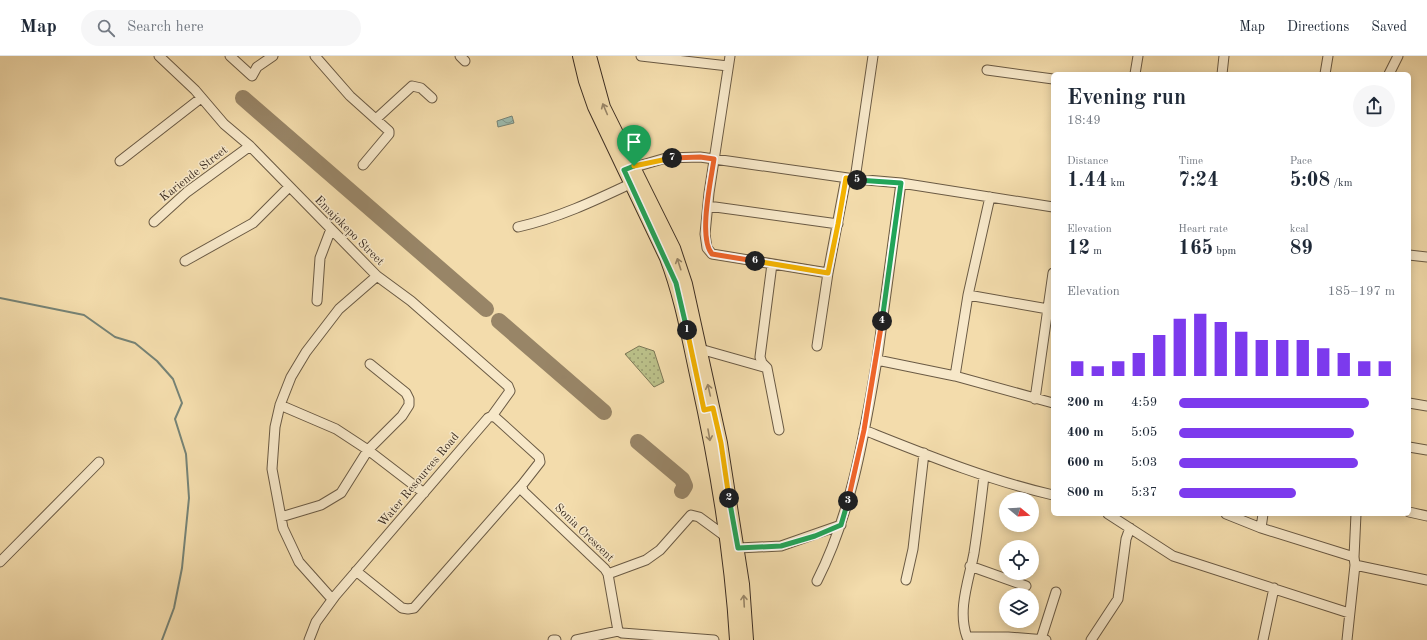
<!DOCTYPE html>
<html lang="en">
<head>
<meta charset="utf-8">
<style>
	:root { --surface:#fff; --page:#f6f6f7; --text:#1f2937; --muted:#747a83; --line:#e0e1e3; --accent:#7c3aed }
	body { margin:0; font-family:"Old Standard TT",serif; background:var(--page); color:var(--text); height:100vh; display:flex; flex-direction:column; font-size:15px; white-space:nowrap }
	* { box-sizing:border-box; margin:0 }
	p { font-size:13px; color:var(--muted) }
	.icon { flex:none; width:22px; height:22px; fill:none; stroke:currentColor; stroke-width:2; stroke-linecap:round; stroke-linejoin:round }
	.map { position:relative; flex:1; overflow:hidden }
	.side { position:absolute; left:1051px; top:16px; width:360px; height:444px; display:flex; flex-direction:column; background:var(--surface); border-radius:6px; box-shadow:0 2px 10px #0003 }
	.side>* { flex:none }
	.needle { width:26px; rotate:108deg }
	.buttons { position:absolute; left:999px; top:436px; display:grid; gap:8px }
	.buttons a { display:grid; place-items:center; width:40px; height:40px; border-radius:50%; background:var(--surface); box-shadow:0 2px 10px #0003; font-size:20px }
	.pin { position:absolute; display:grid; place-items:center; width:34px; height:34px; color:#fff; margin:-41px -17px; border-radius:50% 50% 50% 0; rotate:-45deg; box-shadow:0 0 4px #0007 }
	.pin .icon { rotate:45deg }
	.km { position:absolute; width:20px; height:20px; margin:-10px; border-radius:50%; background:#222; color:#fff; font-size:11px; line-height:20px; text-align:center }
	.round { display:grid; place-items:center; flex:none; width:42px; height:42px; border-radius:21px; background:var(--page) }
	.summary { display:flex; align-items:center; justify-content:space-between; height:68px; padding:0 16px }
	h1 { font-size:22px; font-weight:800; line-height:30px }
	.metrics { display:grid; grid-template-columns:repeat(3,1fr); gap:6px; height:68px; padding:4px 16px }
	.metrics div { display:grid; align-content:center }
	.metrics b { font-size:20px; font-weight:800 }
	.metrics small { font-size:11px; font-weight:400 }
	.metrics p { font-size:11px }
	.chart { height:112px; padding:8px 16px }
	.chart p { display:flex; justify-content:space-between }
	.chart svg { width:100%; height:72px; margin-top:4px; stroke:var(--accent); stroke-width:6 }
	ul { padding:0 16px; list-style:none; font-size:13px }
	li { display:grid; grid-template-columns:64px 48px 1fr; align-items:center; height:30px }
	li i { height:10px; border-radius:5px; background:var(--accent) }
	header { display:flex; align-items:center; gap:24px; box-sizing:border-box; height:56px; padding:0 20px; background:var(--surface); border-bottom:1px solid var(--line) }
	header strong { font-size:19px }
	nav { display:flex; gap:22px; margin-inline-start:auto; font-size:14px }
	.search { width:280px; height:36px; background:var(--page); display:flex; align-items:center; gap:10px; box-sizing:border-box; padding:0 14px; border-radius:22px; color:var(--muted); font-size:15px }
	.map>svg:first-child { display:block }
	.grass { fill:url(#grass-dots); stroke:#7c7756 }
	.water { fill:url(#water-waves); stroke:#768376 }
	.lines { fill:none; stroke-linecap:round; stroke-linejoin:round }
	.stream { stroke:#768376; stroke-width:2 }
	.taxiway { stroke:#988567; stroke-width:16 }
	.minor-casing { stroke:#6a5a44; stroke-width:11 }
	.major-casing { stroke:#3d2e22; stroke-width:14 }
	.minor { stroke:#f7e8c9; stroke-width:9 }
	.major { stroke:#f3dcac; stroke-width:12 }
	.oneway { stroke:#988567 }
	.split-1-casing { stroke:#fff; stroke-width:8 }
	.split-2-casing { stroke:#fff; stroke-width:8 }
	.split-3-casing { stroke:#fff; stroke-width:8 }
	.split-4-casing { stroke:#fff; stroke-width:8 }
	.split-5-casing { stroke:#fff; stroke-width:8 }
	.split-6-casing { stroke:#fff; stroke-width:8 }
	.split-7-casing { stroke:#fff; stroke-width:8 }
	.split-8-casing { stroke:#fff; stroke-width:8 }
	.split-1 { stroke:#22a559; stroke-width:5 }
	.split-2 { stroke:#f5b400; stroke-width:5 }
	.split-3 { stroke:#22a559; stroke-width:5 }
	.split-4 { stroke:#f0652b; stroke-width:5 }
	.split-5 { stroke:#22a559; stroke-width:5 }
	.split-6 { stroke:#f5b400; stroke-width:5 }
	.split-7 { stroke:#f0652b; stroke-width:5 }
	.split-8 { stroke:#f5b400; stroke-width:5 }
	.labels { text-anchor:middle; dominant-baseline:central; stroke-width:3; stroke-linejoin:round; paint-order:stroke }
	.street-label { font-size:12px; fill:#3d2e22; stroke:#f7e8c9 }
</style>
</head>
<body>
<header>
<strong>Map</strong>
<div class="search"><svg class="icon" aria-label="search" viewBox="0 0 24 24"><circle cx="10" cy="10" r="6"/><path d="M15 15l6 6"/></svg>Search here</div>
<nav><a>Map</a><a>Directions</a><a>Saved</a></nav>
</header>
<div class="map">
<svg width="1427" height="584" viewBox="0 0 1427 584">
	<defs>
		<pattern id="grass-dots" width="8" height="8" patternUnits="userSpaceOnUse"><rect width="8" height="8" fill="#bbc089"/><path d="M2 2h.1M6 6h.1" fill="none" stroke="#999c70" stroke-width="1.8" stroke-linecap="round"/></pattern>
		<pattern id="water-waves" width="16" height="10" patternUnits="userSpaceOnUse"><rect width="16" height="10" fill="#9cbbae"/><path d="M0 5q4-4 8 0t8 0" fill="none" stroke="#80988d"/></pattern>
	</defs>
	<rect width="100%" height="100%" fill="#f3dcac"/>
	<filter id="stains"><feTurbulence type="fractalNoise" baseFrequency=".005" numOctaves="4"/><feColorMatrix values="0 0 0 0 .2 0 0 0 0 .09 0 0 0 0 .02 0 0 0 .5 -.17"/></filter>
	<radialGradient id="worn" r=".72"><stop offset=".6" stop-color="#630" stop-opacity="0"/><stop offset="1" stop-color="#630" stop-opacity=".3"/></radialGradient>
	<path class="grass" d="M639,290L654,295L664,326L654,331L625,298Z"/>
	<path class="water" d="M512,60L514,67L498,71L497,65Z"/>
	<g class="lines">
		<path class="stream" d="M0,242L84,259L115,281L135,287L157,305L173,323L182,347L175,363L186,398L189,442L182,512L174,552L162,584"/>
		<path class="taxiway" d="M243,42L486,253
			M499,265L604,356
			M638,386L682,423L685,430L682,435"/>
		<g class="minor-casing">
			<path id="minor" d="M159,0L195,34L224,68L250,90L377,220L411,245L508,330L510,335L492,360
				M230,0L252,20L257,11L273,0
				M315,0L350,40L389,75V78L363,109
				M460,0L465,5
				M641,0L728,10
				M730,0L709,137L705,178L707,192L712,198L828,217L846,122
				M987,14L1053,23
				M1135,18L1138,0
				M1222,18L1224,0
				M1325,18L1328,0
				M1389,18L1398,0
				M376,63L412,30L421,32L432,42
				M120,105L201,42
				M628,113L666,102L700,101L855,123L901,127L1053,151
				M855,123L873,0
				M708,150L838,168
				M154,166L187,136L250,90
				M518,171C558,162 594,145 630,128
				M1409,199L1427,201
				M185,205L253,167L289,131
				M772,208L760,301L762,307L767,312L779,374
				M968,239L1048,253
				M317,245L320,202L331,173
				M817,290L828,217
				M700,293L767,312
				M877,304L901,127
				M955,320L968,239L990,141
				M1035,343L1053,217
				M1409,347L1427,350
				M280,349L336,373L368,394L424,437
				M864,374C927,399 988,424 1053,439
				M1409,391L1427,394
				M984,420C981,446 978,471 974,497C969,524 957,554 967,581H1008L1046,584
				M522,429L523,435L605,513L608,518L618,575
				M1409,456L1427,460
				M1108,458L1173,500L1349,557
				M1226,458L1261,472L1354,501
				M281,461L321,449L341,437L368,394L402,360L409,349V343L406,337L370,308
				M1261,472L1263,458
				M738,492L781,490L841,469
				M0,506L99,406
				M1355,509L1427,524
				M970,510L1026,530
				M608,518L646,504L660,494L691,459L699,461L725,480
				M906,524L913,493L924,397
				M817,525C852,456 864,379 877,304L955,320L1053,347
				M332,543L299,506L283,472L272,413L275,371L280,349L291,321L306,296L339,253L377,220
				M1041,583L1056,536
				M309,584L316,566L335,540L488,362L492,360L496,362L539,401L540,406L522,429L414,552L408,553L402,552L356,515
				M553,584H556
				M576,584L618,575L622,577L714,584
				M1091,584L1118,543L1126,483L1130,472
				M1263,584L1274,532
				M1347,584L1355,509L1354,501L1356,458"/>
		</g>
		<g class="major-casing">
			<path id="major" d="M579,0L585,25L594,51L666,202C681,241 688,282 697,323C716,409 731,496 736,584
				M590,0L604,51L674,192L686,228L721,387L743,528L747,584"/>
		</g>
		<use href="#minor" class="minor"/>
		<use href="#major" class="major"/>
	</g>
	<defs><path id="oneway-shaft" d="M-6 0H5M1.5-3L5.5 0L1.5 3" fill="none" stroke-width="1.6" stroke-linecap="round" stroke-linejoin="round"/></defs>
	<g class="oneway">
		<use href="#oneway-shaft" transform="translate(605 53) rotate(-113)"/>
		<use href="#oneway-shaft" transform="translate(679 208) rotate(-108)"/>
		<use href="#oneway-shaft" transform="translate(709 334) rotate(-103)"/>
		<use href="#oneway-shaft" transform="translate(709 379) rotate(80)"/>
		<use href="#oneway-shaft" transform="translate(744 545) rotate(-93)"/>
	</g>
	<g class="lines">
		<g class="split-1-casing">
			<path id="split-1" d="M634,110L624,114L676,227L687,274"/>
		</g>
		<g class="split-2-casing">
			<path id="split-2" d="M687,274L704,354L713,352L721,387L729,442"/>
		</g>
		<g class="split-3-casing">
			<path id="split-3" d="M729,442L738,492L781,490L815,480L841,469L848,445"/>
		</g>
		<g class="split-4-casing">
			<path id="split-4" d="M848,445L864,374L882,265"/>
		</g>
		<g class="split-5-casing">
			<path id="split-5" d="M857,124L901,127L882,265"/>
		</g>
		<g class="split-6-casing">
			<path id="split-6" d="M755,205L828,217L838,168L846,122L857,124"/>
		</g>
		<g class="split-7-casing">
			<path id="split-7" d="M672,102L700,101L714,103C711,124 698,182 712,198L755,205"/>
		</g>
		<g class="split-8-casing">
			<path id="split-8" d="M634,110L672,102"/>
		</g>
		<use href="#split-1" class="split-1"/>
		<use href="#split-2" class="split-2"/>
		<use href="#split-3" class="split-3"/>
		<use href="#split-4" class="split-4"/>
		<use href="#split-5" class="split-5"/>
		<use href="#split-6" class="split-6"/>
		<use href="#split-7" class="split-7"/>
		<use href="#split-8" class="split-8"/>
	</g>
	<g class="labels">
		<g class="street-label">
			<text transform="translate(194 118) rotate(-38)">Kariende Street</text>
			<text transform="translate(349 175) rotate(45)">Emajokepo Street</text>
			<text transform="translate(419 424) rotate(-50)">Water Resources Road</text>
			<text transform="translate(584 477) rotate(44)">Sonia Crescent</text>
		</g>
	</g>
	<rect width="100%" height="100%" filter="url(#stains)"/>
	<rect width="100%" height="100%" fill="url(#worn)"/>
</svg>
<div class="buttons">
<a><svg class="needle" viewBox="-14 -14 28 28"><path d="M0-13l5 13h-10z" fill="#e53935"/><path d="M0 13l5-13h-10z" fill="#747a83"/></svg></a>
<a><svg class="icon" aria-label="locate" viewBox="0 0 24 24"><circle cx="12" cy="12" r="6"/><path d="M12 2v4M12 18v4M2 12h4M18 12h4"/></svg></a>
<a><svg class="icon" aria-label="layers" viewBox="0 0 24 24"><path d="M12 4l9 5-9 5-9-5zM3 14l9 5 9-5"/></svg></a>
</div>
<div class="pin" style="left:634px;top:110px;background:#1e9e55"><svg class="icon" aria-label="arrive" viewBox="0 0 24 24"><path d="M6 21V4h12l-3 4 3 4H6"/></svg></div>
<b class="km" style="left:687px;top:274px">1</b>
<b class="km" style="left:729px;top:442px">2</b>
<b class="km" style="left:848px;top:445px">3</b>
<b class="km" style="left:882px;top:265px">4</b>
<b class="km" style="left:857px;top:124px">5</b>
<b class="km" style="left:755px;top:205px">6</b>
<b class="km" style="left:672px;top:102px">7</b>
<section class="side">
<div class="summary"><div><h1>Evening run</h1><p>18:49</p></div><a class="round"><svg class="icon" aria-label="share" viewBox="0 0 24 24"><path d="M12 15V3M7 8l5-5 5 5M5 13v7h14v-7"/></svg></a></div>
<div class="metrics">
<div><p>Distance</p><b>1.44<small> km</small></b></div>
<div><p>Time</p><b>7:24</b></div>
<div><p>Pace</p><b>5:08<small> /km</small></b></div>
</div>
<div class="metrics">
<div><p>Elevation</p><b>12<small> m</small></b></div>
<div><p>Heart rate</p><b>165<small> bpm</small></b></div>
<div><p>kcal</p><b>89</b></div>
</div>
<div class="chart"><p><span>Elevation</span>185–197 m</p>
<svg viewBox="0 0 160 44" preserveAspectRatio="none"><path d="M5 44V35M15 44V38M25 44V35M35 44V30M45 44V19M55 44V9M65 44V6M75 44V11M85 44V17M95 44V22M105 44V22M115 44V22M125 44V27M135 44V30M145 44V35M155 44V35"/></svg>
</div>
<ul>
<li><b>200 m</b>4:59<i style="width:88%"></i></li>
<li><b>400 m</b>5:05<i style="width:81%"></i></li>
<li><b>600 m</b>5:03<i style="width:83%"></i></li>
<li><b>800 m</b>5:37<i style="width:54%"></i></li>
</ul>
</section>
</div>
</body>
</html>
